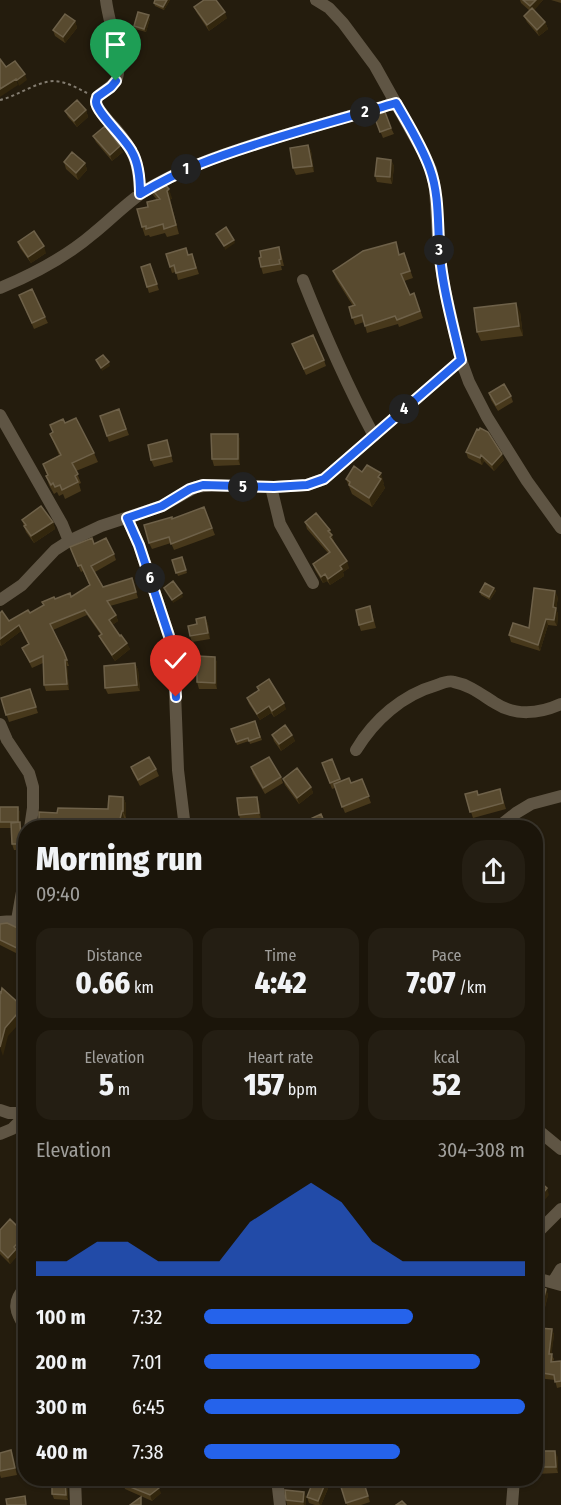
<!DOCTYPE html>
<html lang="en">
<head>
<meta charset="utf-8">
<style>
	:root { --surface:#1b150a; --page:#241e13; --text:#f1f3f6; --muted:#a09f9c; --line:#39342b; --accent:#2563eb }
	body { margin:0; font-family:"Fira Sans Condensed",sans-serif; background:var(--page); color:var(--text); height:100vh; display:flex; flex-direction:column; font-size:22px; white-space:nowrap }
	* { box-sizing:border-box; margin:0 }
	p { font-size:20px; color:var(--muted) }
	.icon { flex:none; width:33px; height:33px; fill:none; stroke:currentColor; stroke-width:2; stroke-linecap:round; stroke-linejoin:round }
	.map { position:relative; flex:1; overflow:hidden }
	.details { position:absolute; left:18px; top:820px; width:525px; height:666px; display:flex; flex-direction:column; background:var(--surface); border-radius:24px; box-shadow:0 2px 4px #0004,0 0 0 2px var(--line) }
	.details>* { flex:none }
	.pin { position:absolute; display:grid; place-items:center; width:51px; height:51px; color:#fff; margin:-62px -26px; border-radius:50% 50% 50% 0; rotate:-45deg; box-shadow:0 0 6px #0007 }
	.pin .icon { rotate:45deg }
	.km { position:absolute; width:30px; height:30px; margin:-15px; border-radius:50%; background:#222; color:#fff; font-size:16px; line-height:30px; text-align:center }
	.round { display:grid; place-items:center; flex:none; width:63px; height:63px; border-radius:24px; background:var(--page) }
	.head { display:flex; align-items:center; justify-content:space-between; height:102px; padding:0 18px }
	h1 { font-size:33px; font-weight:800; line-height:45px }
	.stats { display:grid; grid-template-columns:repeat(3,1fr); gap:9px; height:102px; padding:6px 18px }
	.stats div { display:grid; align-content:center; border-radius:15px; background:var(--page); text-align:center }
	.stats b { font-size:30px; font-weight:800 }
	.stats small { font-size:16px; font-weight:400 }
	.stats p { font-size:16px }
	.chart { height:168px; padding:12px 18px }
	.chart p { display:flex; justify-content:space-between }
	.chart svg { width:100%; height:108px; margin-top:6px; fill:var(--accent); opacity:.7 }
	ul { padding:0 18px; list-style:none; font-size:20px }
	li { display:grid; grid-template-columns:96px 72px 1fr; align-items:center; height:45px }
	li i { height:15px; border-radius:8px; background:var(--accent) }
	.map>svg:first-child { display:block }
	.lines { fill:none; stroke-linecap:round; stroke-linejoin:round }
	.path { stroke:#837c70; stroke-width:2; stroke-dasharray:3 3; stroke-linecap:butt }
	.street { stroke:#5f5544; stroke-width:12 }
	.wall { fill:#47381b }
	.shaded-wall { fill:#32260d }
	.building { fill:#584a2f; stroke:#6e6149; stroke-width:1.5 }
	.route-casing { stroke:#fff; stroke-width:12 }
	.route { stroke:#2563eb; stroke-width:8 }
</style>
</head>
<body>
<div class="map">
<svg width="561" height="1505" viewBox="0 0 561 1505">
	<rect width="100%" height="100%" fill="#241c0d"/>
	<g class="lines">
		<path class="path" d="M0,100C18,96 37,81 55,81C67,82 77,88 87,93"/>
		<path class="street" d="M106,0C108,21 123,60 117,78C114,88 97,93 96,100C95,107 109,122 114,127C134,150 139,162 140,194
			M316,0L329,8L343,23L375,66L423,152L431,170L435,188L439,254L444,286L461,360L469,382L487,417L527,481L561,528
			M303,280C324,333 347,385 374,436
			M0,288C34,274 66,257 94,233C113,218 130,199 151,187C187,166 225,154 265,141C308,128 352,115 396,103
			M0,415L62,524L69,541
			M271,487L280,524L313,583
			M127,518L139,545L169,636L174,666L178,770L185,828
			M0,600L22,585L55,550L69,541L101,526L162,506L196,487L213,485L274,487L307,485L324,479L461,360
			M0,724L7,740L29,773L33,787V808L30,828
			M356,750C374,720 402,695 437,685C442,683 449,680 454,682C470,685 482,695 495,703C515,716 539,714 561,704
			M497,828L516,813L531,804L561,796
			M17,920L26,869
			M0,922L26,920
			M0,1110L9,1113H26
			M539,1131L561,1149
			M0,1134L12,1129L26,1115
			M536,1234L561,1209
			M536,1278L561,1285
			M553,1282L561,1269
			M26,1286C11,1302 15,1312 26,1329
			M75,1479L76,1505
			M277,1479L280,1505
			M512,1505L514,1479"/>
	</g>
	<path class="wall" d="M155,0H170L164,10L155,6L154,3Z
		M520,0H543L534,10L545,22L548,29L539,36L527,22L524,16L530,11L521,3Z
		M551,0H561V3Z
		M194,7L227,18L209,31L197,13Z
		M150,18L146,32L135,29L134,26Z
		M75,21L77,28L65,43L55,36L53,30Z
		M86,110L88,117L77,127L68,117L65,111Z
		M374,116L391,128L394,134L383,138Z
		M93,136L123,152L112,161L96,142Z
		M308,145L311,151L314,172L296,175L293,168Z
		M391,160L394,166L392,184L377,182L375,176Z
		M64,162L85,163L87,170L78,180L66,169Z
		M150,187L172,198L170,200L179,234L167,237L165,233L150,237L149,235L145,236L142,227L148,207L157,200L153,195Z
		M18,242L46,253L31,263L20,248Z
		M281,253L284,266H281L282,270L263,274L261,267Z
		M404,253L413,278L404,281L410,295L414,293L423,318L399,327L398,324L367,333L364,322L355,325L349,307L353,306L336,279L333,271Z
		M166,254L188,255L192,254L199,274L178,280L176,272L172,273Z
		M150,264L159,290L149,293L141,267Z
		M19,295L45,317L48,323L34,329Z
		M520,312L523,336L481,341L477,332Z
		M292,344L324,360L326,366L306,375Z
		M489,393L511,396L513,402L498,411L491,400Z
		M119,409L129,435L109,442L100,416Z
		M65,423L94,453L98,462L76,471L81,483L79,484L81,491L65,499L63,494L59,496L57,492L54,494L49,485L46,476L47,475L43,464L59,455L50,434L53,433L50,425Z
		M479,430L504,460L494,471L484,461L482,465L468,458L466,452Z
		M238,434L240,440V465L214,466L212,459Z
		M167,440L173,462L154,467L151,460Z
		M362,472L384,483L383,484L385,488L372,507L352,494L346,479Z
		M204,507L215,535L174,550L171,543L152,549L149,543L172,519Z
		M22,520L53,522L55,529L34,543L26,532Z
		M305,522L330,530L334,542L349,568L343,572L344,576L330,585L327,581L323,583L315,570L313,564L328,553L307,529Z
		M94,544L114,554L116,560L95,572L103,587L132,578L138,598L110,606L116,615L118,621L112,625L130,649L115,661L102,642L99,636L101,635L87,615L53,630L64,652L69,666H67L69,690L46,691L44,685L43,663L32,668L22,648L28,644L21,631L1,646L0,645V613L9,621L30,613L55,599L71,597L90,586L83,571L81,572L72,553Z
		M182,557L187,573L178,576L172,560Z
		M494,588L496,591L490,600L481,595L480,592Z
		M558,597L556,609L558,614L557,626L548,625L540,651L511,642L509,635L529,628Z
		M372,613L376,628L361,631L359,625Z
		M205,617L208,624L210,639L192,642L190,636L197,624Z
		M215,657L217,663V689H199L197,682Z
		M135,663L138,670L140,691L108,694L105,688Z
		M257,687L286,709L274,717L271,713L260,720L249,704L247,698L259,690Z
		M30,689L38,713L9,722L1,698Z
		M255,721L262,740L250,744L249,741L237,745L231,729Z
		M272,735H292L295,741L281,751L274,741Z
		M332,759L341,781L351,783L362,779L371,803L345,813L335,788L332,789L322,763Z
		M131,767L156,769L159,776L140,786L133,773Z
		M251,767L281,777L283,783L265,794L253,774Z
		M283,779L311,787L313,793L299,804L285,785Z
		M500,789L506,809L473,818L465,794L479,795Z
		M123,797L126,804V818H124L122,828H39L57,813L108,809Z
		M259,803L261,820L241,822L239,815Z
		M0,807H18L20,813V824L22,829L24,850H14L12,844L11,828H0Z
		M0,924L26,932V953L24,957L0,945Z
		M0,1230L26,1237V1240L22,1243L24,1246L17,1252L18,1255L10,1264L0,1254Z
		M536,1286L546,1289L548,1295L544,1311L536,1309Z
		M552,1329L554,1335L551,1354L554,1359L553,1362L561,1361V1387L557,1388L555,1380L537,1378L536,1372L539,1351H537L536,1349V1332Z
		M11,1450L17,1475L1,1478L0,1475V1453Z
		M536,1451L558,1457V1473L536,1474Z
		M52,1479H67L68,1500L54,1499L52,1494Z
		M314,1479H332L321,1505H315L309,1503L307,1497Z
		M363,1480L370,1502L361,1505H347L341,1487Z
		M123,1484L161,1493L152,1501L125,1489Z
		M304,1492L306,1498V1505H287L286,1500Z"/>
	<path class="shaded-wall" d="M167,0H170L164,10L163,7Z
		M536,0H543L532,13L530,6Z
		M225,12L227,18L209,31L207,25Z
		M149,15L150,18L146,32L144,29Z
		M75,21L77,28L65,43L63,37Z
		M545,22L548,29L539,36L537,30Z
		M25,74L27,80L19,86L17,80Z
		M16,79L18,85L0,97V89Z
		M86,110L88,117L77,127L74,121Z
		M308,145L311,151L314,172L312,166Z
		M120,146L123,152L112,161L110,155Z
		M391,160L394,166L392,184L390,177Z
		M85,163L87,170L78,180L76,173Z
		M169,189L172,198L170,200L179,234L167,191Z
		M234,240L235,243L225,250L224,246Z
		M44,246L46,253L31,263L28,257Z
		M516,303L520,312L523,336L519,326Z
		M109,362L110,366L102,371L101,368Z
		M238,434L240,440V465L238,459Z
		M502,454L504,460L494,471L492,465Z
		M481,455L484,461L482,465L480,458Z
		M381,473L384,483L383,484L385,488L372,507L369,498Z
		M53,522L55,529L34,543L31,536Z
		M330,530L334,542L332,543L328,531Z
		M347,561L349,568L343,572L344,576L330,585L328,579L340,566Z
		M325,574L327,581L323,583L321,577Z
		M494,588L496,591L490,600L489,597Z
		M555,591L558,597L556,609L558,614L557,626L554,620L553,607Z
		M182,593L183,597L173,603L172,600Z
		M116,615L118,621L111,626L109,620Z
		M205,617L208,624L210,639L208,633Z
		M546,619L548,625L540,651L538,645Z
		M19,625L21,631L1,646L0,639Z
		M127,643L130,649L115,661L112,655Z
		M215,657L217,663V689L215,683Z
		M65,660L67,666L69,690L67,684Z
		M135,663L138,670L140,691L137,685Z
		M284,703L286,709L274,717L272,711Z
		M269,706L271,713L260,720L257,714Z
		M292,735L295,741L281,751L279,744Z
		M311,787L313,793L299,804L297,798Z
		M123,797L126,804V818L123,811Z
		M257,797L259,803L261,820L259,813Z
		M18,807L20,813V824L22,829L24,850L21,844L18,822Z
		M122,811L124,818L122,828H119Z
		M26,941V953L24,957L21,950Z
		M23,1007L26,1016L8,1036L3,1056L0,1047L5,1028Z
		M536,1092L538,1098L536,1107Z
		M547,1188L549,1195L536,1210V1202Z
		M24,1233L26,1240L22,1243L24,1246L17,1252L18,1255L10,1264L8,1258L19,1238Z
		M546,1289L548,1295L544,1311L542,1305Z
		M552,1329L554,1335L551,1359L549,1354Z
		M555,1451L558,1457V1473L556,1467Z
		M65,1479H67L68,1500L66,1495Z
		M263,1479H269V1483L261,1488L259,1482Z
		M327,1479H332L321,1505H320L318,1501Z
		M159,1488L161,1493L152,1501L150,1495Z
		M304,1492L306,1498V1505H304L303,1502Z"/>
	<path class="building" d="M155,0H167L163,7L154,3Z
		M204,0H216L225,12L207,25L194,7Z
		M523,0H536L530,6Z
		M532,8L545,22L537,30L524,16Z
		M138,12L149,15L144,29L134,26Z
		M65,14L75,21L63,37L53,30Z
		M0,59L6,67L15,61L25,74L17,80L16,79L0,89Z
		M77,100L86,110L74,121L65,111Z
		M385,112L391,128L380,132L374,116Z
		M105,126L120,146L110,155L93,136Z
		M308,145L312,166L293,168L290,148Z
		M72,152L85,163L76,173L64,162Z
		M377,158L391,160L390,177L375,176Z
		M161,180L169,189L167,191L176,225L164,229L163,224L146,229V226L142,227L137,209L148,207L147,202L160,199L150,187Z
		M226,227L234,240L224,246L216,234Z
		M34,231L44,246L28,257L18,242Z
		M396,242L399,255L404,253L410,271L401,274L410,295L414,293L420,311L397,320L395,316L365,326L362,315L352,318L349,307L355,305L333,271L363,251Z
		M279,247L281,259L279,260L280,264L261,267L259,258L261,257L260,251Z
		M186,248L188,255L192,254L196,268L176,273L174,265L170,267L166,254Z
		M150,264L157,284L147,287L141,267Z
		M32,289L45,317L32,323L19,295Z
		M516,303L519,326L477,332L474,308Z
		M313,335L324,360L304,369L292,344Z
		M103,355L109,362L101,368L96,360Z
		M504,384L511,396L496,405L489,393Z
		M119,409L126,429L107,436L100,416Z
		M76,418L94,453L72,463L78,474L75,476L78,482L62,490L60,485L55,487L53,483L51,485L46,476L48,475L43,464L61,455L50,434L53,432L50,425L63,419L65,423Z
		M480,428L488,432L502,454L492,465L481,455L480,458L466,452L477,429L479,430Z
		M211,434H238V459H212Z
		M167,440L171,456L151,460L148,445Z
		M367,465L381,473L378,477L381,479L369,498L349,485L350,482L346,479L354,466L362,472Z
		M41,506L53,522L31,536L24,526L26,525L22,520Z
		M204,507L212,528L171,544L169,537L149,543L144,525L172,517V519Z
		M316,513L330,530L328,531L332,535L330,537L347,561L340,566L342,569L328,579L325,574L321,577L313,564L330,552L305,522Z
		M92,538L94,544L106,538L114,554L91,566L103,587L132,578L136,592L107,601L116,615L109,620L120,636L121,635L127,643L112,655L99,636L102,634L85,610L50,624L64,652L67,660H65L67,684L44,685L43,656L30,662L22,648L29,644L19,625L0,639V613L2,611L9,621L28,610L30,613L44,605L42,602L54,597L55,599L70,593L71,597L90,585L81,565L78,566L70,547Z
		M182,557L186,570L176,573L172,560Z
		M173,581L182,593L172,600L164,588Z
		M485,583L494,588L489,597L480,592Z
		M534,588L555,591L553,607L556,608L554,620L546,619L538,645L509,635L513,623L529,628Z
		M370,606L373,621L359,625L356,610Z
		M205,617L208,633L190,636L188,626L197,624L196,619Z
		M197,656L215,657V683L197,682Z
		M135,663L137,685L105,688L104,666Z
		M269,679L284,703L272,711L269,706L257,714L247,698L259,690L257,687Z
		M30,689L36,707L6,715L1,698Z
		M255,721L260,737L249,741L248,738L236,742L231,729Z
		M285,725L292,735L279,744L272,735Z
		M149,757L156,769L138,780L131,767Z
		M269,757L281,777L263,788L251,767Z
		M332,759L340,779L330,783L322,763Z
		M297,768L311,787L297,798L283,779Z
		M349,778L351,783L362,779L369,796L342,807L334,784Z
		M500,789L503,803L470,812L465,794L477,791L478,795Z
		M109,796L123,797V811H122L118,827L97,822V828H39V812L57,813L58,808L108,809Z
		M257,797L259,813L239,815L237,798Z
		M0,807H18V822H0Z
		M321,814L327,828H301L312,823L310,819Z
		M20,822L21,844H12L11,823Z
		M7,923L26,932V941L21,950L0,940V924Z
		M2,988L23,1007L5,1028L0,1047V992L1,993Z
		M536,1178L547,1188L536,1202Z
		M10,1219L24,1233L19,1238L21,1240L14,1247L16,1249L8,1258L0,1250V1230Z
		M536,1286L546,1289L542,1305L536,1303Z
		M537,1328L552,1329L549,1354H552L551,1362L561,1361V1381L555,1382L554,1375L536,1372L540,1346H536V1332L537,1333Z
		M11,1450L15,1468L0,1471V1453Z
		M536,1451H555L556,1467H536Z
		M52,1479H65L66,1495L52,1494Z
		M125,1479H139L159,1488L150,1495L123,1484Z
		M314,1479H327L318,1501L307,1497Z
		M363,1480L368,1496L346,1503L341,1487Z
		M285,1490L304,1492L303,1502L286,1500Z
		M25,1496L26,1505H7L6,1499Z
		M141,1497V1505H130Z
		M402,1501L406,1505H396Z"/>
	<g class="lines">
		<g class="route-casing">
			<path id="route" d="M116,81L111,87L97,97C97,99 96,100 96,102C96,112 126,139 132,152C139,164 140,180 140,194C181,169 218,156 263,142C307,128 352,116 396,103C408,124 422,146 430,169C440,197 437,227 440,256C443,291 453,325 461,360L324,479L307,485L274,487L203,485L190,489L162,506L127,518L139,545L169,636L174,666L176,697"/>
		</g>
		<use href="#route" class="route"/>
	</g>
</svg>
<div class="pin" style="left:116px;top:81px;background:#1e9e55"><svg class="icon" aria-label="arrive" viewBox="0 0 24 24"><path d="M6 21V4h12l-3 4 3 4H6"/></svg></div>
<div class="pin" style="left:176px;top:697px;background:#d93025"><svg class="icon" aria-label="check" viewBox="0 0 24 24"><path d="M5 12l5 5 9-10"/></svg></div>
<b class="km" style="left:186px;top:169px">1</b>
<b class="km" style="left:365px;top:112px">2</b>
<b class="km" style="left:439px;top:250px">3</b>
<b class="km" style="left:404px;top:409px">4</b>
<b class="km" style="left:243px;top:487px">5</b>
<b class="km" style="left:150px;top:578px">6</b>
<section class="details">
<div class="head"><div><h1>Morning run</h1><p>09:40</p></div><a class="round"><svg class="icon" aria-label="share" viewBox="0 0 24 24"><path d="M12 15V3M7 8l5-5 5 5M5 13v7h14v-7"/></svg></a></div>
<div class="stats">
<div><p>Distance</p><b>0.66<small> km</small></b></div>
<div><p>Time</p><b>4:42</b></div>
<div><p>Pace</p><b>7:07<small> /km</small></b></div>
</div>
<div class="stats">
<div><p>Elevation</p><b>5<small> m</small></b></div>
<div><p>Heart rate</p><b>157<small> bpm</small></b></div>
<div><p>kcal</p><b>52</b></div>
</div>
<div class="chart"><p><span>Elevation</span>304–308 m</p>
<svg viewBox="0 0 160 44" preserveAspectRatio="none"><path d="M0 44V38L10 38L20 30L30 30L40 38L50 38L60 38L70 22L80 14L90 6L100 14L110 30L120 38L130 38L140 38L150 38L160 38V44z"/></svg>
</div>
<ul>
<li><b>100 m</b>7:32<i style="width:65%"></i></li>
<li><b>200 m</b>7:01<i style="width:86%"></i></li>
<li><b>300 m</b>6:45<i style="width:100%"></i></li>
<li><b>400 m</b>7:38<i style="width:61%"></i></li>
</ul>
</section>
</div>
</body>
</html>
